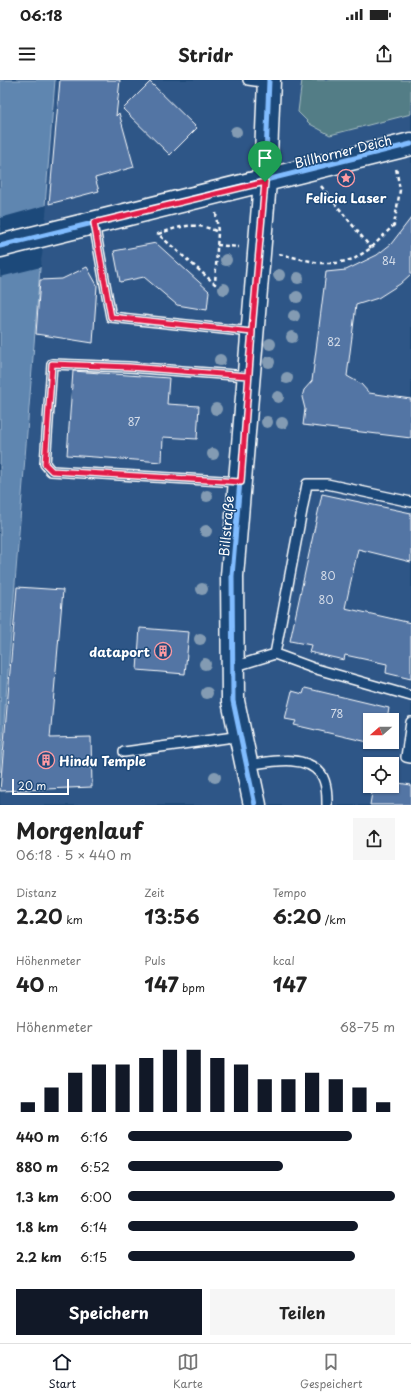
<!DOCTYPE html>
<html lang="de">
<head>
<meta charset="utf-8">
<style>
	:root { --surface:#fff; --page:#f6f6f6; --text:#222; --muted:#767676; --line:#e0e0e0; --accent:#111827 }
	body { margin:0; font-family:"Playpen Sans",sans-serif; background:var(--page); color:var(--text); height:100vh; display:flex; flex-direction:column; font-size:15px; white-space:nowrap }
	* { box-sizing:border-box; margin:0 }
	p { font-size:13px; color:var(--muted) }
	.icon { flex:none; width:22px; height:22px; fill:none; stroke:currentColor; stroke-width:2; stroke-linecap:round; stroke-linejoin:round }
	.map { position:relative; height:725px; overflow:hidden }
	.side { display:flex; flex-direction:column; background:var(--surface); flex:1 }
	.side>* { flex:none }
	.needle { width:26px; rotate:249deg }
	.fabs { position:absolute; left:363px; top:633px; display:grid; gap:8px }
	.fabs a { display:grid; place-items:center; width:36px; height:36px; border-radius:0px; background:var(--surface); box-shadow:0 1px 3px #0004; font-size:20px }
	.scale { position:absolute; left:12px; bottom:10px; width:57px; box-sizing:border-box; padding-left:4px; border:2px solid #fff; border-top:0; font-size:11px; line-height:14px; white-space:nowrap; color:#fff; -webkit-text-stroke:3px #1f4a7a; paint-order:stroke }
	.pin { position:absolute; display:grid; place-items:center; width:34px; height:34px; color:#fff; margin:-41px -17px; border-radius:50% 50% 50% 0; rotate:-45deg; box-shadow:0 0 4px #0007 }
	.pin .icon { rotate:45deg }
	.round { display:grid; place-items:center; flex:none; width:42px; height:42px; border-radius:0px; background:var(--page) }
	.overview { display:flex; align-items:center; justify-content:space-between; height:68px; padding:0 16px }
	h1 { font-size:22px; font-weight:700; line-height:30px }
	.metrics { display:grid; grid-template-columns:repeat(3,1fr); gap:6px; height:68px; padding:4px 16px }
	.metrics div { display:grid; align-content:center }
	.metrics b { font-size:20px; font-weight:700 }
	.metrics small { font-size:11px; font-weight:400 }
	.metrics p { font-size:11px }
	.chart { height:112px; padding:8px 16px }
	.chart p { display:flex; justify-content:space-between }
	.chart svg { width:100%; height:72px; margin-top:4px; stroke:var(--accent); stroke-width:6 }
	.action { display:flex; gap:8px; margin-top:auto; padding:8px 16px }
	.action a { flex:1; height:46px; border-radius:0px; background:var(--accent); color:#fff; font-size:16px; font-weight:700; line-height:46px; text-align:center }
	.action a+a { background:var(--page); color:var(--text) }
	ul { padding:0 16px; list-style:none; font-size:13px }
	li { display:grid; grid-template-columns:64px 48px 1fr; align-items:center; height:30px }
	li i { height:10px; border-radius:5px; background:var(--accent) }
	.status { display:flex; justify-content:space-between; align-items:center; height:28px; padding:0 20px; background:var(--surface); direction:ltr }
	.status svg { height:11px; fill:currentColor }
	header { display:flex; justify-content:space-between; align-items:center; height:52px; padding:0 16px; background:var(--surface); font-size:18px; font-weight:700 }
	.tab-bar { display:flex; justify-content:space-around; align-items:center; height:56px; border-top:1px solid var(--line); background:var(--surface); font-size:11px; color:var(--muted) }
	.tab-bar a { display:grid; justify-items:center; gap:2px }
	.tab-bar .active { color:var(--accent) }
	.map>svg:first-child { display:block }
	.built { fill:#2e5787; fill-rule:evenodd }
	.green { fill:#527d86; stroke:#a8bec2 }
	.water { fill:#5e86b0; stroke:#9eb6d0 }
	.pier { fill:#1f4a7a }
	.building { fill:#5274a4; stroke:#fff }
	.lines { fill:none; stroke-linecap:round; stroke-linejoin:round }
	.lane-casing { stroke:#fff; stroke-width:12 }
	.secondary-casing { stroke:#fff; stroke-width:25 }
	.path { stroke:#fff; stroke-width:2.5; stroke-dasharray:4 3; stroke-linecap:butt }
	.lane { stroke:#1f4a7a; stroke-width:9 }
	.secondary { stroke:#1f4a7a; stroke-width:22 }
	.cycleway-casing { stroke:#1f4a7a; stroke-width:8 }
	.cycleway { stroke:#80bcff; stroke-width:5 }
	.tree { fill:#839bb3 }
	.route-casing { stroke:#fff; stroke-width:8 }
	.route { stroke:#e11d48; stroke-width:5 }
	.labels { text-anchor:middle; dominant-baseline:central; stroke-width:3; stroke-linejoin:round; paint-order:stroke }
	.number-label { font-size:11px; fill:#d4dce8 }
	.street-label { font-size:13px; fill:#fff; stroke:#1f4a7a }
	.poi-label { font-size:13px; font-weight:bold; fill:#fff; stroke:#1f4a7a }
</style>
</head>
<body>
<div class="status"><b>06:18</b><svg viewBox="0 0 49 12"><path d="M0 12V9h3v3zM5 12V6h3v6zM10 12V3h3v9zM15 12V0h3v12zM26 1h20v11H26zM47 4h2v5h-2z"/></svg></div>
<header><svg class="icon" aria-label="menu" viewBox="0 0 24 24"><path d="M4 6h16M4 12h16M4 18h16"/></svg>Stridr<svg class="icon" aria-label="share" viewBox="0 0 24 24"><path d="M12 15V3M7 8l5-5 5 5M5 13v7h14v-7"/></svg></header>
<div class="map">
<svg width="411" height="725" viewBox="0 0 411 725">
	<rect width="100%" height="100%" fill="#1f4a7a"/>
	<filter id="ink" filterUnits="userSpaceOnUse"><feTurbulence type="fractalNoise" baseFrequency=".025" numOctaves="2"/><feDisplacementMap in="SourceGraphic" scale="8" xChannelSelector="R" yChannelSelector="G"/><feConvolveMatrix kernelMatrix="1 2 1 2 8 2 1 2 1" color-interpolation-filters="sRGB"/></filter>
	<g filter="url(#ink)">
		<path class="built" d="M55,0H411V725H0V693ZM370,640H392V662H370ZM370,684H392V706H370Z"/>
		<path class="green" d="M302,0H411V34L330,55L310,44L298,32Z"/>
		<path class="water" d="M0,0H55L0,692Z"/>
		<path class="pier" d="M47,125L41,187L0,197V138Z"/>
		<path class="building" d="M60,0H120L116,36L119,33L134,87L95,98L99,111L49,124Z
			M150,2L197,48L170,75L123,29Z
			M411,138V194L400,204L378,218L356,225L347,296L361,304L369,313L411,319V358L303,345L305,329L302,317L304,310L312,301L326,192L346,190L377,175L391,164Z
			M156,163L209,211L207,230L177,225L144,197L120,202L114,171Z
			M87,187L97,205L93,263L36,254L40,200L62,199Z
			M73,291L169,298L167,324L199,326L197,359L163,357L162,382L67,375Z
			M322,414L411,433V482L358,469L345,528L411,543V599L386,593L387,584L345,575L344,580L309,572L311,565L290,561Z
			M17,507L63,510L50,658L91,657L92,707L0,711Z
			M140,548L189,552L185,594L137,590Z
			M305,608L389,628L387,640H370V662H381V665L294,645L296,641L285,639L292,611L303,614Z
			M392,702L411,705V725H370L373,706H392Z"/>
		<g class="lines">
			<g class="lane-casing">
				<path id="lane" d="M248,0L269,3
					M94,143L111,237L252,252
					M240,402L51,391L45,384L52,284L129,287L248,296
					M275,574L307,404H327L411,422
					M233,587L275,574L313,588L411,616
					M411,642L406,677L411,678
					M124,672L241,656
					M247,685C269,682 305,673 321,694C327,703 327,715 327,725"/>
			</g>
			<g class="secondary-casing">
				<path id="secondary" d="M0,166L411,64
					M255,725L233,621L232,496L265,102L269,0"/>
			</g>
			<path class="path" d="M321,106L371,168
				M216,133L218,152L215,204L158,154C181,146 195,141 218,152
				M217,165L239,167
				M279,174L319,183H337L354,179L371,168L394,145L400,110L396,88"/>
			<use href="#lane" class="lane"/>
			<use href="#secondary" class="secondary"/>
			<g class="cycleway-casing">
				<path id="cycleway" d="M0,166L411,64
					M255,725L233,621L232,496L265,102L269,0"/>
			</g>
			<use href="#cycleway" class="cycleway"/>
		</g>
		<g class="tree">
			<circle cx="236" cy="52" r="6"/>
			<circle cx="347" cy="100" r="6"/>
			<circle cx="226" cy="180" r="6"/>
			<circle cx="279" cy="195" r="6"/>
			<circle cx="298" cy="198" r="6"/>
			<circle cx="224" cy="209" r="6"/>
			<circle cx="297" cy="217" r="6"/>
			<circle cx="294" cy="236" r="6"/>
			<circle cx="292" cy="257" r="6"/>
			<circle cx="270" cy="264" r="6"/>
			<circle cx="220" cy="280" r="6"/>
			<circle cx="269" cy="282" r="6"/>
			<circle cx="287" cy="298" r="6"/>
			<circle cx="278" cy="317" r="6"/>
			<circle cx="216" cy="329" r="6"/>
			<circle cx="267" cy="342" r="6"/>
			<circle cx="282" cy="343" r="6"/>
			<circle cx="213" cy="374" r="6"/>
			<circle cx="207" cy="416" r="6"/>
			<circle cx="206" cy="451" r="6"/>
			<circle cx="202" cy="509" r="6"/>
			<circle cx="200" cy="559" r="6"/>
			<circle cx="205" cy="584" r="6"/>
			<circle cx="207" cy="613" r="6"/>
			<circle cx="215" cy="697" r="6"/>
		</g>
	</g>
	<g class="lines" filter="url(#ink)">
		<g class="route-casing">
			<path id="route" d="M265,102L248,296L129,287L52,284L45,384L52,391L241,402L252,252L111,237L94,143L265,102"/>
		</g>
		<use href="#route" class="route"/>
	</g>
	<defs>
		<g id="sight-ring" transform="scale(0.9)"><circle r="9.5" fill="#1f4a7a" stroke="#ff9aa2" stroke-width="1.5"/><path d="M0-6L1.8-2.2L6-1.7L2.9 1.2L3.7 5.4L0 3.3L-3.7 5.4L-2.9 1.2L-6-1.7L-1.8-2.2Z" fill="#ff9aa2"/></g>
		<g id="building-ring" transform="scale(0.9)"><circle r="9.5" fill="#1f4a7a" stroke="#ff9aa2" stroke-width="1.5"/><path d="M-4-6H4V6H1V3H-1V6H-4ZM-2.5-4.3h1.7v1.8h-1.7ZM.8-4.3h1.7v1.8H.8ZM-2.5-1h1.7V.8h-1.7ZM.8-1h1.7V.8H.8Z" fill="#ff9aa2"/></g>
	</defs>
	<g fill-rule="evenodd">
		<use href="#sight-ring" x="346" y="98"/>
		<use href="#building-ring" x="163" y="571"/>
		<use href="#building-ring" x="46" y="680"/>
	</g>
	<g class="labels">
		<g class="number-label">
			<text x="389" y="180">84</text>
			<text x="334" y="261">82</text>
			<text x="134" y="341">87</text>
			<text x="328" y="495">80</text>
			<text x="326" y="519">80</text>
			<text x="337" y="633">78</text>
		</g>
		<g class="street-label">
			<text transform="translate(343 71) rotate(-14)">Billhorner Deich</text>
			<text transform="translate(226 446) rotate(-85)">Billstraße</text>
		</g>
		<g class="poi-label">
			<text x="346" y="117">Felicia Laser</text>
			<text x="150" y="571" text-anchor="end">dataport</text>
			<text x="59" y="680" text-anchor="start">Hindu Temple</text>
		</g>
	</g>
</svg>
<div class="fabs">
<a><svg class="needle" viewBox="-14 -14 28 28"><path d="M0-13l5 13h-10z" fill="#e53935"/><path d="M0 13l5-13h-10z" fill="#767676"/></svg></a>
<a><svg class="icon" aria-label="locate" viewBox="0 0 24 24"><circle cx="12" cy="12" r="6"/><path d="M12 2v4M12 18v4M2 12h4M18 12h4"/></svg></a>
</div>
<div class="scale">20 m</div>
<div class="pin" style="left:265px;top:102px;background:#1e9e55"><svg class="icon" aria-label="arrive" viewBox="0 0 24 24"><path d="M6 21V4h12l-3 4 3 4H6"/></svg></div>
</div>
<section class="side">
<div class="overview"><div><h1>Morgenlauf</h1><p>06:18 · 5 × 440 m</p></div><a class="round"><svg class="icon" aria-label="share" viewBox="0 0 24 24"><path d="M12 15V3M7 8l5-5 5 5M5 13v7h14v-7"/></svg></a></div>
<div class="metrics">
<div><p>Distanz</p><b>2.20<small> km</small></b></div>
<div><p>Zeit</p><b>13:56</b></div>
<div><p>Tempo</p><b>6:20<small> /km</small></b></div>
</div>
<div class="metrics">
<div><p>Höhenmeter</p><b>40<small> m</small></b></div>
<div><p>Puls</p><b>147<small> bpm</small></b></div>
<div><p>kcal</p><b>147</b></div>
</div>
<div class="chart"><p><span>Höhenmeter</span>68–75 m</p>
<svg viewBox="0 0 160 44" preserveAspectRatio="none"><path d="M5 44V38M15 44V29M25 44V20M35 44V15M45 44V15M55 44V11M65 44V6M75 44V6M85 44V11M95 44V15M105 44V24M115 44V24M125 44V20M135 44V24M145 44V29M155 44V38"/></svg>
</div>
<ul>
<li><b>440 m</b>6:16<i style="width:84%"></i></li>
<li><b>880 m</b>6:52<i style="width:58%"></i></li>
<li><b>1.3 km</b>6:00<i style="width:100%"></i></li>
<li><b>1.8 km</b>6:14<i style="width:86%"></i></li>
<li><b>2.2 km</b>6:15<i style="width:85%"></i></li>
</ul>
<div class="action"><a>Speichern</a><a>Teilen</a></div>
</section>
<nav class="tab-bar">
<a class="active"><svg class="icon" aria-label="home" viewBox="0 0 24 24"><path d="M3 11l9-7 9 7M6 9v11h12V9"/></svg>Start</a>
<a><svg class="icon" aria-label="map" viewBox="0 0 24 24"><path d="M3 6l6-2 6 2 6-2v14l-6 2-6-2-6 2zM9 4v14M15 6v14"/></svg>Karte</a>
<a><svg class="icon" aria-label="saved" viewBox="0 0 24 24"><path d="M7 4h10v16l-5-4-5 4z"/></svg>Gespeichert</a>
</nav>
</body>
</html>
